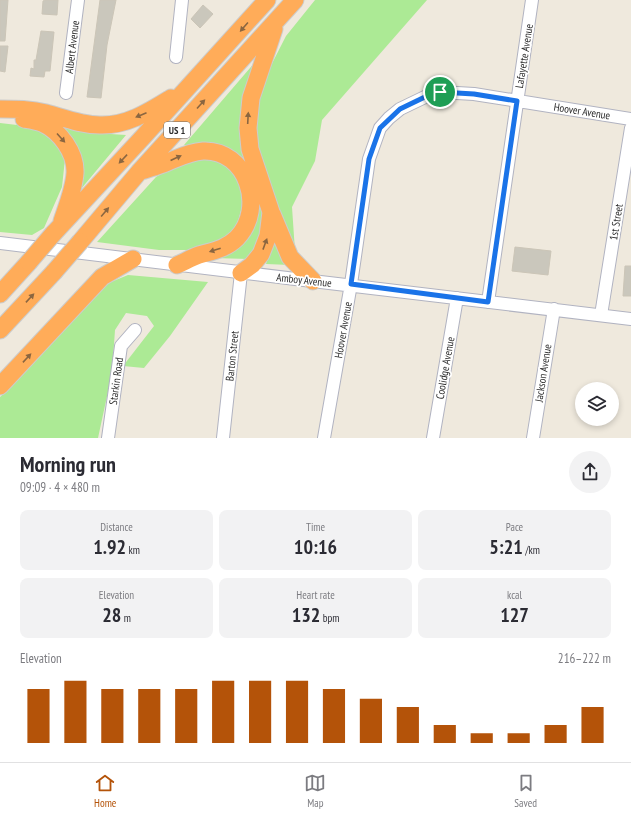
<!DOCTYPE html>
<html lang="en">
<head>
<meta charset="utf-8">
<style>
	:root { --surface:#fff; --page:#f2f2f3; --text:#2b2b33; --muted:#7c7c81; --line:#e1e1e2; --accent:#b45309 }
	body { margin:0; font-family:"PT Sans Narrow",sans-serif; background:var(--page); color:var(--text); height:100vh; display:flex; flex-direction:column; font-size:15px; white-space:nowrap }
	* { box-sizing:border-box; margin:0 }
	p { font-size:13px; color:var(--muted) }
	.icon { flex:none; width:22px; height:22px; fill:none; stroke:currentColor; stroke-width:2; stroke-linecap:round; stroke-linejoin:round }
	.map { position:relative; height:438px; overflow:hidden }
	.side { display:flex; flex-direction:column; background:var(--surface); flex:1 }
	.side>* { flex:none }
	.buttons { position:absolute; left:575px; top:382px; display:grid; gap:8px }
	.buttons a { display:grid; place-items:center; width:44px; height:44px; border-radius:50%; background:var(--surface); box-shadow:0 2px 6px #0003; font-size:20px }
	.pin { position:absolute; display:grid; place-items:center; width:34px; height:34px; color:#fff; margin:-17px; border:2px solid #fff; border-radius:50%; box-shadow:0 1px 4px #0007 }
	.round { display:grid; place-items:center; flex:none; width:42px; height:42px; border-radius:21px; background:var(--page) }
	.head { display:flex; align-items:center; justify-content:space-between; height:68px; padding:0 20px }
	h1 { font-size:22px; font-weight:800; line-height:30px }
	.metrics { display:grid; grid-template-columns:repeat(3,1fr); gap:6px; height:68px; padding:4px 20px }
	.metrics div { display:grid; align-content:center; border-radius:8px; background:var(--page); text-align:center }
	.metrics b { font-size:20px; font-weight:800 }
	.metrics small { font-size:11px; font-weight:400 }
	.metrics p { font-size:11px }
	.chart { height:112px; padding:8px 20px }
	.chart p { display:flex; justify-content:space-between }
	.chart svg { width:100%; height:72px; margin-top:4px; stroke:var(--accent); stroke-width:6 }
	.dock { display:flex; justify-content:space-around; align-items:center; height:56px; border-top:1px solid var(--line); background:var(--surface); font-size:11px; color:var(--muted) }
	.dock a { display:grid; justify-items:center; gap:2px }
	.dock .on { color:var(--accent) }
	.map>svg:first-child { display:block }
	.green { fill:#acea95 }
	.building { fill:#cac7bc; stroke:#cbc5b7 }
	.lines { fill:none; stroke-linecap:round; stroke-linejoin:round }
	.minor-casing { stroke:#b1b3c1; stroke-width:14 }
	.highway-casing { stroke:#ccc; stroke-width:19 }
	.minor { stroke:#fff; stroke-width:12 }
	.highway { stroke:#ffac59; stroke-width:17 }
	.highway-bridge-casing { stroke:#ccc; stroke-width:19; stroke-linecap:butt }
	.highway-bridge { stroke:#ffac59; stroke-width:17 }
	.oneway { fill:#8b6640 }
	.route-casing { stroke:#fff; stroke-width:8 }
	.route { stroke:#1a73e8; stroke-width:5 }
	.labels { text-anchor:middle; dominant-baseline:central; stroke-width:3.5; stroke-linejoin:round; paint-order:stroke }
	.shield { fill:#fff; stroke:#6b6b6b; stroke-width:1 }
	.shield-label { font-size:10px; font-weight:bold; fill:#2c2c2c }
	.street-label { font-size:11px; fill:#2c2c2c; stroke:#fff }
</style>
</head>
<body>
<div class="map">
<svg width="631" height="438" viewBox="0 0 631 438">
	<rect width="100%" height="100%" fill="#efe9dd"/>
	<path class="green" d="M315,0H427L322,120L315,161L292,207L295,251L260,165L256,129L259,89L286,36Z
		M256,61L250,171L223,147L184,145Z
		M50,121L95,133L126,135L76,195L81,165Z
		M0,123L34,127L58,145L65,159L62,187L44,228L32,235L0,232Z
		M205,156L229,164L245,196L237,225L221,243L199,250H159L97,242L156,177L185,160Z
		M256,190L263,215L261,239L248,259L214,258L234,248Z
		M275,234L290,265L266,264Z
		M128,275L208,282L170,336L144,368L123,366L154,326L147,316L126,313L115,330L112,373L98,438H0V397L12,386L106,284Z"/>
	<path class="building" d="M0,0H8L5,41H0Z
		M45,0H58L57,15L42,14L43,1Z
		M100,0H116L107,45L101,98L87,97Z
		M203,5L213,14L200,28L191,19Z
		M41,31L54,32L50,71H45L44,77L30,76L31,68L34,69V60H36Z
		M0,46H8L5,72L0,71Z
		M515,247L551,251L548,275L512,271Z
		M625,266H631V296H623Z"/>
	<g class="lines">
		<g class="minor-casing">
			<path id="minor" d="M176,57L182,0
				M66,93L78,0
				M0,243C210,269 421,294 631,319
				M488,302L532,0
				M601,315L631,128
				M108,438L121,346L135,330
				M223,438L241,273
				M324,438L351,284L369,159L380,128L389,118L400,109L429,95L440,92L474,94L631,119
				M433,438L457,298
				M533,438L554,309"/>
		</g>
		<g class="highway-casing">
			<path id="highway" d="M0,109C16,109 31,109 46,113C64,118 81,125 100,125C127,126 150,111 171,98
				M24,119C30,120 37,121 42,123C60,131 76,153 75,173C74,189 67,206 62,221
				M139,172C147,169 155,167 163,164C176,159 188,152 203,151C247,149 266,208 237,238C226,249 213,251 199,255C191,258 184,262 177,265
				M272,214L290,257L313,281
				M53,234L143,137L267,0
				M80,242L139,172L295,0
				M241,273L252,265L261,254L268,236L271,212L250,149L248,128L251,98L274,29
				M0,294L29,262
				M0,330L54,272
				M0,386L102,277L133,259"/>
		</g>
		<use href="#minor" class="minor"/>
		<use href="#highway" class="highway"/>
		<g class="highway-bridge-casing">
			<path id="highway-bridge" d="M29,262L53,234
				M54,272L80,242"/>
		</g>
		<use href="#highway-bridge" class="highway-bridge"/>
	</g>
	<defs><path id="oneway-solid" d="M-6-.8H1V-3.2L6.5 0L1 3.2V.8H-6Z"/></defs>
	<g class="oneway">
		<use href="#oneway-solid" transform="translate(244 27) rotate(131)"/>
		<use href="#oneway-solid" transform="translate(201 104) rotate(-48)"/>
		<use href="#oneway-solid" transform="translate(141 115) rotate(157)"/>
		<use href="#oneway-solid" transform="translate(248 118) rotate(-87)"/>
		<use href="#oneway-solid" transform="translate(61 138) rotate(48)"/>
		<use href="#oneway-solid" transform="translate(176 158) rotate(-25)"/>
		<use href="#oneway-solid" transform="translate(123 159) rotate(133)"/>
		<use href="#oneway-solid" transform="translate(105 212) rotate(-50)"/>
		<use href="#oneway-solid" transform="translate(265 244) rotate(-70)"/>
		<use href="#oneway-solid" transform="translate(215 250) rotate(162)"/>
		<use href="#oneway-solid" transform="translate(30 298) rotate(-47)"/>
		<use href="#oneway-solid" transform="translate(27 358) rotate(-47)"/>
	</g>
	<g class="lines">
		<g class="route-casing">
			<path id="route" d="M440,92L474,94L517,101L488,302L351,284L369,159L380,128L400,109L429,95Z"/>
		</g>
		<use href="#route" class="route"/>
	</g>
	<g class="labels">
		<rect class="shield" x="164" y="122" width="26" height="16" rx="3"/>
		<g class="shield-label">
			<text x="177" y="130">US 1</text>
		</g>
		<g class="street-label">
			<text transform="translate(72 47) rotate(-83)">Albert Avenue</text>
			<text transform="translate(524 56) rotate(-81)">Lafayette Avenue</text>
			<text transform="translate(582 111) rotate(9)">Hoover Avenue</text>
			<text transform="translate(616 222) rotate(-81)">1st Street</text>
			<text transform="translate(304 280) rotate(6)">Amboy Avenue</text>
			<text transform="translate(343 330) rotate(-80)">Hoover Avenue</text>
			<text transform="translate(232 356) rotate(-84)">Barton Street</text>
			<text transform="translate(445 368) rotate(-80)">Coolidge Avenue</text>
			<text transform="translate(543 373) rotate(-81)">Jackson Avenue</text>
			<text transform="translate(116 381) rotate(-82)">Starkin Road</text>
		</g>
	</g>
</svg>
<div class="buttons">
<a><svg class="icon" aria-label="layers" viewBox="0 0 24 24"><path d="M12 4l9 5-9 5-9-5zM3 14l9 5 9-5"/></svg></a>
</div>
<div class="pin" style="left:440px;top:92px;background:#1e9e55"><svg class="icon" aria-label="arrive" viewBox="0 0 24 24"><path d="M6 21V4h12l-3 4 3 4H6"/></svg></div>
</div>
<section class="side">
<div class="head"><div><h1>Morning run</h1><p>09:09 · 4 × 480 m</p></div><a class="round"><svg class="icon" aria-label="share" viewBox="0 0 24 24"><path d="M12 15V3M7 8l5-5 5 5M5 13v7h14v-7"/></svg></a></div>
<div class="metrics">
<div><p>Distance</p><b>1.92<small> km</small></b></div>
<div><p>Time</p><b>10:16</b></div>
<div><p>Pace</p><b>5:21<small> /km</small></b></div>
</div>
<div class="metrics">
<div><p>Elevation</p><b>28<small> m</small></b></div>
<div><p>Heart rate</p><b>132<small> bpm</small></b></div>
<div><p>kcal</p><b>127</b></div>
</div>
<div class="chart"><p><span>Elevation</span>216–222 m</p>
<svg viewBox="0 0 160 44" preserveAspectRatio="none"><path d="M5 44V11M15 44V6M25 44V11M35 44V11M45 44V11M55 44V6M65 44V6M75 44V6M85 44V11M95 44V17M105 44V22M115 44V33M125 44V38M135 44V38M145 44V33M155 44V22"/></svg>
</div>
</section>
<nav class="dock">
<a class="on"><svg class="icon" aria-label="home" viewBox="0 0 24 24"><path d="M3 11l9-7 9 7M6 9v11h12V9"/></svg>Home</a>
<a><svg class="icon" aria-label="map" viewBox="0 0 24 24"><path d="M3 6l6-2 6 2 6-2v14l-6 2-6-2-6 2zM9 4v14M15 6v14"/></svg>Map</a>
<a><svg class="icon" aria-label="saved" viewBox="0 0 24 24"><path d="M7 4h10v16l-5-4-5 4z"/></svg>Saved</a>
</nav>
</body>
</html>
